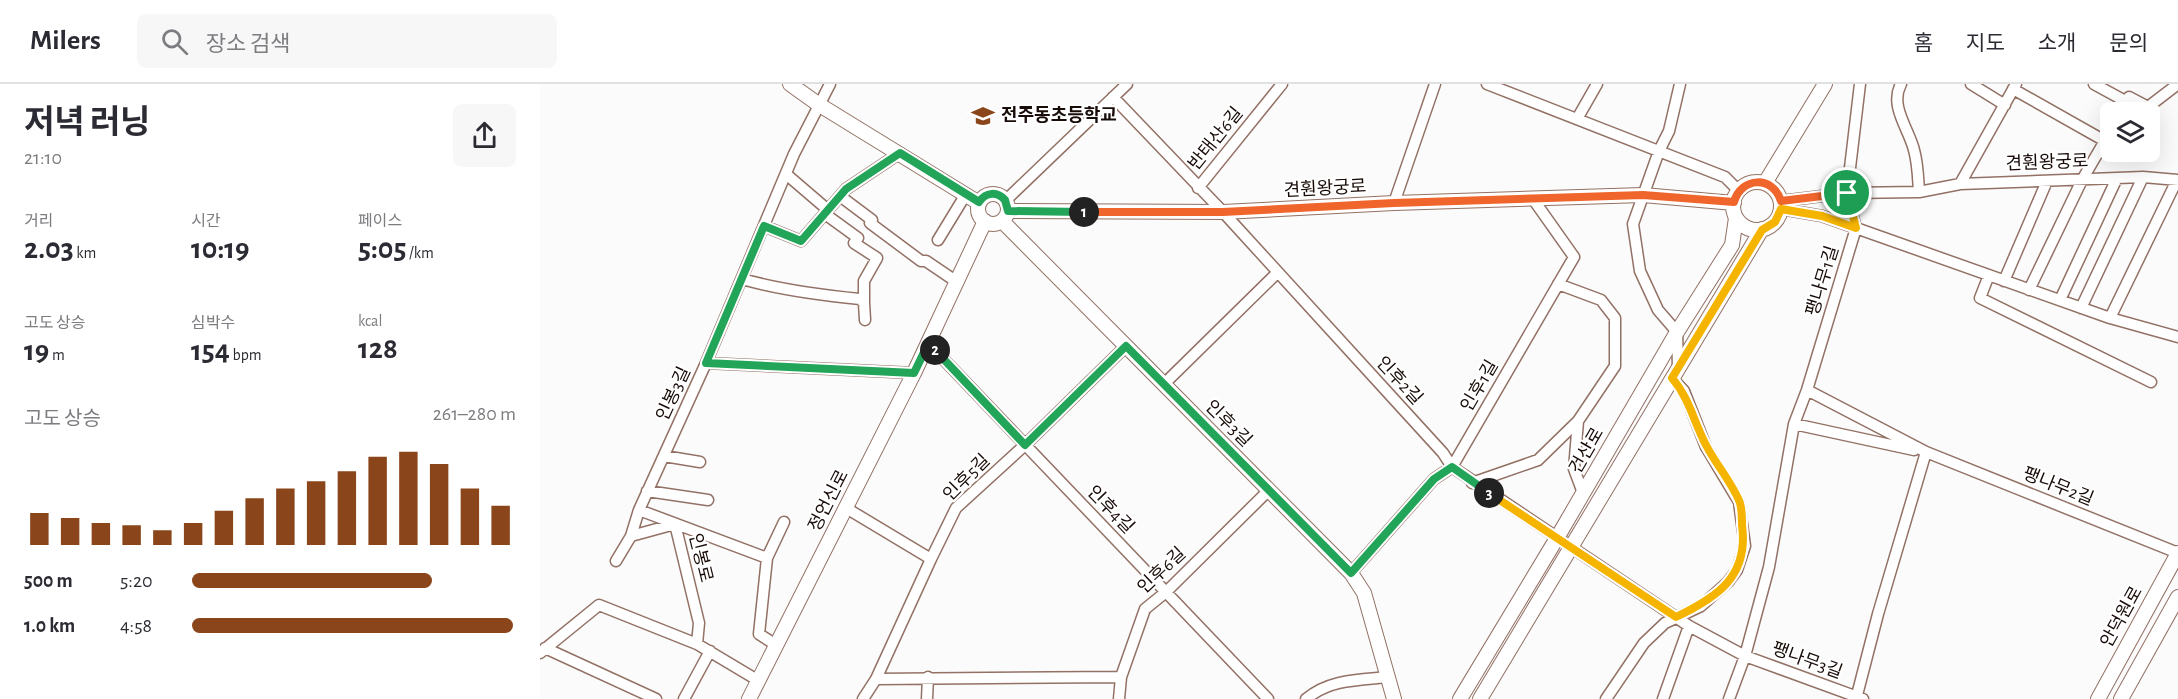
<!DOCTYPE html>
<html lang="ko">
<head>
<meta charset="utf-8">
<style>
	:root { --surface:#fff; --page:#f7f7f7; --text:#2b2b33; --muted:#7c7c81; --line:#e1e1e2; --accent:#8a461a }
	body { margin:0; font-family:"Alegreya Sans","Noto Sans KR",sans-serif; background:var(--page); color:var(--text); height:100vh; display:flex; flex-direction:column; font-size:22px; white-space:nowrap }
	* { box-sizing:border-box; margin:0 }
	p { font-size:20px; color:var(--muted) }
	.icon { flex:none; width:33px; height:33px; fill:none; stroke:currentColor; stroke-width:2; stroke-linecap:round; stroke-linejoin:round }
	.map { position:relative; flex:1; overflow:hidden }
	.drawer { display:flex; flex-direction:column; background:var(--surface); width:540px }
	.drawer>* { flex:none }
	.fabs { position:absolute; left:1560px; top:18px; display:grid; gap:12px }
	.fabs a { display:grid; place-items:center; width:60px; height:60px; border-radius:9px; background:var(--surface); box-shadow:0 6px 24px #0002; font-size:30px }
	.pin { position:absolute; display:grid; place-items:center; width:51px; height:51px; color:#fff; margin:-26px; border:3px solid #fff; border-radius:50%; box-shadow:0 2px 6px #0007 }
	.km { position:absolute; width:30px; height:30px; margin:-15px; border-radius:50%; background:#222; color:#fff; font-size:16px; line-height:30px; text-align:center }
	.round { display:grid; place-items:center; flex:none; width:63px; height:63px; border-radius:9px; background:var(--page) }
	.overview { display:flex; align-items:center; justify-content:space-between; height:102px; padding:0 24px }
	h1 { font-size:33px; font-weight:700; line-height:45px }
	.figures { display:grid; grid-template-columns:repeat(3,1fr); gap:9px; height:102px; padding:6px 24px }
	.figures div { display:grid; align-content:center }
	.figures b { font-size:30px; font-weight:700 }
	.figures small { font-size:16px; font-weight:400 }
	.figures p { font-size:16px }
	.chart { height:168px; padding:12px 24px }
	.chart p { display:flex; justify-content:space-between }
	.chart svg { width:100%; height:108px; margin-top:6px; stroke:var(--accent); stroke-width:6 }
	ul { padding:0 24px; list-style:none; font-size:20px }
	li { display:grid; grid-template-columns:96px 72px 1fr; align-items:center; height:45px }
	li i { height:15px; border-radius:8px; background:var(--accent) }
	header { display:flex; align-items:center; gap:36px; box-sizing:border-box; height:84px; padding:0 30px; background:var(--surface); border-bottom:2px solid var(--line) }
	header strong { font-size:28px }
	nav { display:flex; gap:33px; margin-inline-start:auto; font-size:21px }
	.search { width:420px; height:54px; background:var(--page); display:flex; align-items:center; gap:15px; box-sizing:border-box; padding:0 21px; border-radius:9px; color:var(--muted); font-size:22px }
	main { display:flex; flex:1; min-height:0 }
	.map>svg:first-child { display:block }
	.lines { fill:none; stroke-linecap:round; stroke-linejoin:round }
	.street-casing { stroke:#937165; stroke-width:13 }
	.secondary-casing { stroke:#937165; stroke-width:16 }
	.street { stroke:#fff; stroke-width:10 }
	.secondary { stroke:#fff; stroke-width:14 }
	.split-1-casing { stroke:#fff; stroke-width:12 }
	.split-2-casing { stroke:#fff; stroke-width:12 }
	.split-3-casing { stroke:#fff; stroke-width:12 }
	.split-4-casing { stroke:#fff; stroke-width:12 }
	.split-1 { stroke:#f0652b; stroke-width:8 }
	.split-2 { stroke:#22a559; stroke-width:8 }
	.split-3 { stroke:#22a559; stroke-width:8 }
	.split-4 { stroke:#f5b400; stroke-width:8 }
	.labels { text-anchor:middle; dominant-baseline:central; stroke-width:4.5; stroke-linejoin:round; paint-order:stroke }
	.poi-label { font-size:18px; font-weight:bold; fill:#180c08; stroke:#fff; text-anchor:start }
	.street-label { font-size:18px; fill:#180c08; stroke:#fff }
</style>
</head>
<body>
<header>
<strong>Milers</strong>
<div class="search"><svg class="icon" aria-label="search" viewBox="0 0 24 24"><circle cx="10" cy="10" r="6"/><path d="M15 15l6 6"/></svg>장소 검색</div>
<nav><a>홈</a><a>지도</a><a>소개</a><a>문의</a></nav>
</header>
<main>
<section class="drawer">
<div class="overview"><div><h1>저녁 러닝</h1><p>21:10</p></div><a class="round"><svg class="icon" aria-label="share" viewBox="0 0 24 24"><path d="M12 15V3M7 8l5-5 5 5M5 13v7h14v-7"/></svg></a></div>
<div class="figures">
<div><p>거리</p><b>2.03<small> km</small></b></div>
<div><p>시간</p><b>10:19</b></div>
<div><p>페이스</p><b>5:05<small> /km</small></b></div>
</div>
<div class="figures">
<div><p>고도 상승</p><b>19<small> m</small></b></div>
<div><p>심박수</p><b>154<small> bpm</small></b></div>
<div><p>kcal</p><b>128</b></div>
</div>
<div class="chart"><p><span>고도 상승</span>261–280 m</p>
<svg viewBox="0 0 160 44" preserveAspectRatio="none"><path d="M5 44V31M15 44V33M25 44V35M35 44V36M45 44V38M55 44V35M65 44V30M75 44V25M85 44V21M95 44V18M105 44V14M115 44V8M125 44V6M135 44V11M145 44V21M155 44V28"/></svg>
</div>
<ul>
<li><b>500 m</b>5:20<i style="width:74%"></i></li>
<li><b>1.0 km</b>4:58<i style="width:99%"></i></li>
</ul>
</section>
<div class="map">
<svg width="1638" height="615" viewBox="0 0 1638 615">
	<rect width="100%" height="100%" fill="#fbfbfb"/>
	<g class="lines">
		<g class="street-casing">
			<path id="street" d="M947,0L1185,93L1199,107
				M1361,0C1349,22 1369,45 1374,66C1378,80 1378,94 1379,108
				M1431,0L1465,21
				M1554,0L1587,18
				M1473,5L1565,57
				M573,13L683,128L903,369L912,383L1149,542L1205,572L1323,615
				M1581,28L1589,13L1608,23L1638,0
				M1037,35L1057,0
				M246,90L288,126
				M1420,100L1476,0
				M658,104L742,0
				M300,112L332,136L330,139L381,177H386L417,198
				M466,116L587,0
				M1241,117L1307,109L1379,108L1420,100L1603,93L1638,96
				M854,119L895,0
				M1241,125L1282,132L1570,234L1638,253
				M285,130L318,154L314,159L337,174L324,197V219
				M224,142L261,157L306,105L360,69
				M1316,144L1307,109L1320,0
				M398,156L426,110
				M1449,191L1440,214L1611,298
				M202,195C241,206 279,211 320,215L324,219L325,236
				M1464,197L1507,97
				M1018,200L1061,216L1075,234V282L1038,337L1034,385L1043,409
				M1489,206L1542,96L1570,48
				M1520,216L1577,94
				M1541,224L1603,93
				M1570,234L1637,96
				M388,259L728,615
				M166,279L374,289
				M1138,283L1137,248L1118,226L1100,187L1093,140L1119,67L1129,47L1140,0
				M624,300L737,189
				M1267,306L1386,368L1638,469
				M1254,340L1374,366
				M124,372L160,378
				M932,399L998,376L1038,337
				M107,407L168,416
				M306,424L391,475
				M99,426L227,474
				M91,452L135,440L159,539L157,560
				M76,477L91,452L99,426L166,279L254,70L290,0
				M811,489L894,395L912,383L1034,173L993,115
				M236,561L219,550L227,474L244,438
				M5,564L116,615
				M0,569L59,521L157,560L219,597
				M336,595L581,593
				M144,615L170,567
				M323,615L336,595L391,475L416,424L485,361L586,262
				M387,615L388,593
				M579,615L581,593L605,525L626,508L729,406
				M766,615C790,595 819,596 849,593
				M1066,615L1104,559L1125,539L1161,522L1188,498L1197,486L1205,462L1199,418L1166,363L1144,307L1132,294
				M1123,615L1149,542
				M1189,615L1205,572L1229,483L1254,340L1267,306L1316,144
				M1316,615L1338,530L1386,368"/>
		</g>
		<g class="secondary-casing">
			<path id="secondary" d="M250,0L278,20L439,119
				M1193 122a24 24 0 1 1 48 0a24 24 0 1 1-48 0Z
				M1225,99L1285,0
				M438 125a15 15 0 1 1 30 0a15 15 0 1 1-30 0Z
				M468,127L683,128L854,119L1103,111L1194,119
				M462,137L811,489L824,509L854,615
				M209,615L374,289L445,137
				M920,615L1017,454L1137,248L1192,161L1196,134
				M940,615L1222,145
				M1558,615L1638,469
				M1581,615L1638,513"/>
		</g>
		<use href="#street" class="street"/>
		<use href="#secondary" class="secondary"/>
	</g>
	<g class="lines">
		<g class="split-1-casing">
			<path id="split-1" d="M544,128H683L854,119L1103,111L1194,118C1201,93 1233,91 1241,117L1307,109"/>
		</g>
		<g class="split-2-casing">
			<path id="split-2" d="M395,266L388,260L374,289L166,279L224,142L261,157L306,105L360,69L439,118C446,108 457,107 465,116L468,127L544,128"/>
		</g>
		<g class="split-3-casing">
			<path id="split-3" d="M395,266L485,361L586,262L811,489L894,395L912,383L949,409"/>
		</g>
		<g class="split-4-casing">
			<path id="split-4" d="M949,409L1136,533C1178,513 1209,492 1202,441C1202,434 1202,426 1200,419C1194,402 1176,380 1167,363C1154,339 1150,315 1132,294L1222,146L1235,138L1241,125L1282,132L1316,144L1307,109"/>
		</g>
		<use href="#split-1" class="split-1"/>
		<use href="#split-2" class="split-2"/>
		<use href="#split-3" class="split-3"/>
		<use href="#split-4" class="split-4"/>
	</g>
	<defs>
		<g id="school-bare" transform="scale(1.8)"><path d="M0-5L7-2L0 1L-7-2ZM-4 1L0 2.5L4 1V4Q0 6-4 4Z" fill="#8a461a" stroke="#fff" stroke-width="2.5" paint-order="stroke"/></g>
	</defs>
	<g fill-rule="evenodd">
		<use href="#school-bare" x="443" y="32"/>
	</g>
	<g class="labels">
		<g class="poi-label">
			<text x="461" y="32">전주동초등학교</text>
		</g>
		<g class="street-label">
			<text transform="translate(676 55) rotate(-51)">반태산6길</text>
			<text transform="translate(1507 79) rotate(-2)">견훤왕궁로</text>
			<text transform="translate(785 105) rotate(-3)">견훤왕궁로</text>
			<text transform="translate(1283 197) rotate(-73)">팽나무1길</text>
			<text transform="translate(859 297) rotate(47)">인후2길</text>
			<text transform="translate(940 302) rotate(-60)">인후1길</text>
			<text transform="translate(134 310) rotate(-65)">인봉3길</text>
			<text transform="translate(688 340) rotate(45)">인후3길</text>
			<text transform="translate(1047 367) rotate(-60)">건산로</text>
			<text transform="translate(427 394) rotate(-45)">인후5길</text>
			<text transform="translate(1518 403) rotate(22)">팽나무2길</text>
			<text transform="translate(289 417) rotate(-63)">정언신로</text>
			<text transform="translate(570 426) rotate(46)">인후4길</text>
			<text transform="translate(160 474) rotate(76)">인봉로</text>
			<text transform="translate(622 487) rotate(-43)">인후6길</text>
			<text transform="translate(1582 533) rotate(-61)">안덕원로</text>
			<text transform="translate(1267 577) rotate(20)">팽나무3길</text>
		</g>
	</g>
</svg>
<div class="fabs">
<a><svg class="icon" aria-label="layers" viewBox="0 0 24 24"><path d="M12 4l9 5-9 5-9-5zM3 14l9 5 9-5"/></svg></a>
</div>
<div class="pin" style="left:1307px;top:109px;background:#1e9e55"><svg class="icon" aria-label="arrive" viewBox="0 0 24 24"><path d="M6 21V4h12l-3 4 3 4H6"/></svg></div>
<b class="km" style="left:544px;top:128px">1</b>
<b class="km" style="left:395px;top:266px">2</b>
<b class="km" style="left:949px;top:409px">3</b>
</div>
</main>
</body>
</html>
